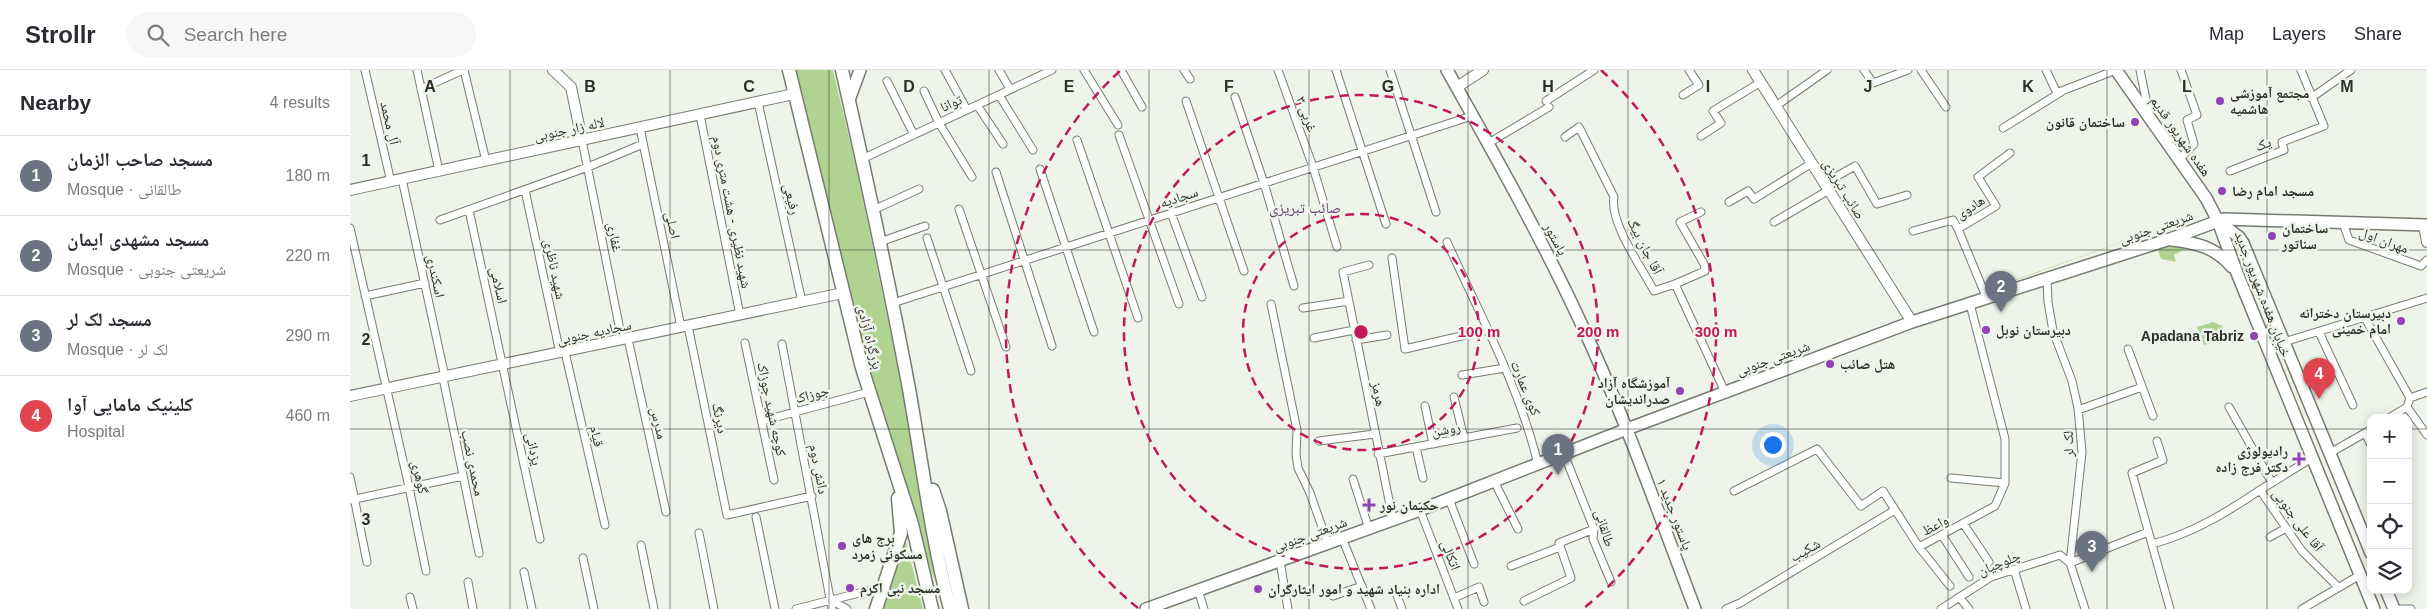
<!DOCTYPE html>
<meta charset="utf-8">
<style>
body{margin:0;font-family:Helvetica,"Noto Naskh Arabic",sans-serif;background:#f7f7f7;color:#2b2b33}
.controls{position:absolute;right:15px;bottom:15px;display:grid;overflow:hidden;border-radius:10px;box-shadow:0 2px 12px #0003}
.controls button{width:45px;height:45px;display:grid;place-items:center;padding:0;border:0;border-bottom:1px solid #e1e1e2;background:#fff;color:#2b2b33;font:25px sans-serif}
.you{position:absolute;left:1422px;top:374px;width:18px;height:18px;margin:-12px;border:4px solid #fff;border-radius:50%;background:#1a73e8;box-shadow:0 0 0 8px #1a73e833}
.badge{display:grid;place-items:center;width:32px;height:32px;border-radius:50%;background:#1a73e8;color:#fff;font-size:16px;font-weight:700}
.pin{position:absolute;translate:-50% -41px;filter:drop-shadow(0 1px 2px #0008)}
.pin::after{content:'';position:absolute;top:26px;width:18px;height:15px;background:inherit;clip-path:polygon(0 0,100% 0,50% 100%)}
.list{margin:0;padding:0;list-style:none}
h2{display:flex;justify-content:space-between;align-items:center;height:65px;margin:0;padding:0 20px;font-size:21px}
h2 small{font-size:16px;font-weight:400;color:#7c7c81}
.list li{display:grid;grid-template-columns:32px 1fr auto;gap:15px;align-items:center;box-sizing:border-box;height:80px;padding:0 20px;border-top:1px solid #e1e1e2}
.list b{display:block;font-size:19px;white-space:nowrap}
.list p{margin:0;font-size:16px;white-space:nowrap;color:#7c7c81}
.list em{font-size:16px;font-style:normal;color:#7c7c81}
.icon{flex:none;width:28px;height:28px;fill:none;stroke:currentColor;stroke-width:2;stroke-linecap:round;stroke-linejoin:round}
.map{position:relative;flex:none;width:2077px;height:539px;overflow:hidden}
header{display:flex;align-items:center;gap:30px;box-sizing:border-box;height:70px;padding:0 25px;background:#fff;border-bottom:1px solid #e1e1e2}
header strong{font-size:24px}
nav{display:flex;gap:28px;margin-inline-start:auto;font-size:18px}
.search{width:350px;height:45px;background:#f7f7f7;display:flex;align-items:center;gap:12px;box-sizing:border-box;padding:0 18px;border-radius:28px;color:#7c7c81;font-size:19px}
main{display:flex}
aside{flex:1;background:#fff}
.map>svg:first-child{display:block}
</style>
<header>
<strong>Strollr</strong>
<div class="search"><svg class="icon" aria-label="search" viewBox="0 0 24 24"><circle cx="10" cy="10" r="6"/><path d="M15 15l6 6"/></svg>Search here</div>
<nav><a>Map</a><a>Layers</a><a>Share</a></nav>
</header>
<main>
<aside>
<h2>Nearby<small>4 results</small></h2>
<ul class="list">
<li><span class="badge" style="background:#6b7280">1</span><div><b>مسجد صاحب الزمان</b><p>Mosque · طالقانی</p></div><em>180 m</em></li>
<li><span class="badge" style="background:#6b7280">2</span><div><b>مسجد مشهدی ایمان</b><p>Mosque · شریعتی جنوبی</p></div><em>220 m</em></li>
<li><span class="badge" style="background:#6b7280">3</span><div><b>مسجد لک لر</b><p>Mosque · لک لر</p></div><em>290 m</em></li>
<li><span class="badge" style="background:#e0444e">4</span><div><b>کلینیک مامایی آوا</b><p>Hospital</p></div><em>460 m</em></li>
</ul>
</aside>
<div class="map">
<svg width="2077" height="539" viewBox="0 0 2077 539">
<rect width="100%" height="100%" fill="#eef4e9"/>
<path fill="#b1d392" d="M446 0H483L506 97 565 379 585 513 516 294Z
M1847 145 1575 243V242Z
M1806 174 1844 175 1824 185 1826 192 1811 189Z
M1863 252 1872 256 1877 264 1869 271 1854 275 1847 257Z
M555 468 573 539H530L554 474Z"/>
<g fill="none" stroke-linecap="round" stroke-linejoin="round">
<g stroke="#777c72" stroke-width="9">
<path id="street" d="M15 0 41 112
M67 0 89 101
M114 0 136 91
M595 0 617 40
M649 0 660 19
M734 0 768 55
M771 0 792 37
M834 0 840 9
M928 0 963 97 987 177
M986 0 1036 154
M1040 0 1086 142
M1514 0 1523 13 1558 0
M1571 0 1596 37
M1696 0 1706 21 1709 22 1766 0
M1790 0 1799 44
M537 11 564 65
M71 19 113 0
M574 21 589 53 622 107
M649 25 683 80
M1333 25 1349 15 1339 0
M885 27 914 113 944 216
M1961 28 2001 0
M836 31 894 201
M1196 31 1244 0
M408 32 452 232
M627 35 653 74
M1426 36 1477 0
M350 45 390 245
M290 58 331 257
M1653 58 1711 22
M769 65 829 234
M1351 66 1371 53 1363 41 1411 12
M1215 67 1229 57 1264 127C1259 152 1292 198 1304 221L1325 214 1375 322
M232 70 272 270
M727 70 788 248
M1137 74 1199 37
M512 89 702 0
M1830 89 1844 74 1837 50 1847 45 1831 0
M690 99 744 262
M1880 101 1934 80 1932 72 1974 56 1951 0
M646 102 702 276
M52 109 95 307
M1475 113 1505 96 1527 134 1557 125
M175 120 210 283
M1379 132 1398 121 1404 129 1462 93
M609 139 656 277
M119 140 190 469
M523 140 569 119
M821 143 852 227
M90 150 238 97 293 74
M1424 152 1479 120
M1993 153 1999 170 2071 196 2077 190
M0 158 59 417 76 501
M1563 161 1603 150 1608 159
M577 168 621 301
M530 172 575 156
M1097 172C1130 245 1169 316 1188 394
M1042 188 1055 279 1137 260
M1019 195 993 202 1043 450
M1697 209 1698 232 1703 261 1722 311 1728 338 1732 382 1720 493 1735 539
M1325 214 1355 201 1354 194 1330 152 1351 142
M15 226 75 213
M1637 229 1608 159 1646 136 1628 107 1660 83
M543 233 1122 46
M921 234 947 360 946 384 948 398 960 423 978 474
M953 238 999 231
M2015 248 2060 328 2057 337 2039 348
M338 256 377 445 462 426
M1969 262 2003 335
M964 268 1004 260
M278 269 316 442
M1006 270 1037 265
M1934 272 2077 228
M395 273 424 410
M432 274 482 539
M1778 279 1803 346
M215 282 255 455
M1112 305 1155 298
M93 308 129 483
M1104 327 1114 368
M2060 328 2077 322
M1075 336 1083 374
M1879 337 1922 413
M2057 337 2077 365
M1728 340 1792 317
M412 351 519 322
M2021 359 2015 363 2021 375
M969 371 1025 364
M1807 371 1813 390 1782 403 1820 539
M1066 377 1073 408
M1980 383 2015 363
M1028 384 1167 358
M1214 384 1244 459 1243 469 1261 512
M1962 388 1910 420 1952 481 1988 517
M0 407 17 492
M1601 408 1655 413V369L1620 234
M1003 409 1019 459
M1144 411 1168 459
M1384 421 1467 379 1511 436 1533 421 1569 477 1645 436 1655 413
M1099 429 1124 494
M0 430 113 406
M1070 440 1108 539
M406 447 425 539
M1613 453 1639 492
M349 463 364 539
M1592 465 1619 507
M1920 467 1936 458
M992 468 1021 539
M1802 474C1841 464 1876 443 1910 420
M291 475 304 539
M1569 477 1600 516
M233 488 244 539
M930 491 938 539
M1161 496 1210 477
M1664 499 1676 539
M174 502 182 539
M118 512 123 539
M848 520 854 539
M1045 520 1052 539
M983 526 1012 516
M60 527 63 539
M1609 527 1619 539
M1104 528 1129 517 1134 532
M481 530 497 539
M1174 531 1221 508 1209 473 1244 459
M446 539 533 517
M1376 539 1390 533 1545 440
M1591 539 1641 507 1710 485 1720 493 1798 462
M1952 539 2010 505
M2050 539H2061"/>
</g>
<g stroke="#777c72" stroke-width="12">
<path id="secondary" d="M203 0 221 17 232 70
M1403 0 1562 252
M1107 17 1133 0
M0 120 444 24
M2074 155 2077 172
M0 326 493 223"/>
</g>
<g stroke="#777c72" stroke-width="14">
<path id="primary" d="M1097 0C1143 82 1190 165 1230 251 1274 344 1308 442 1345 539
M1766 0 1856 128 1868 151 1887 203 2024 539
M499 30 510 0
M1868 151 1889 167 1893 173 2021 483
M1822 170C1847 173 1865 177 1882 197
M2036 520 2044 539
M796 539 1070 440 1277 359 1562 252 1820 169 1868 151 1874 149 2077 155"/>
</g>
<g stroke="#777c72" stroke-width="15">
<path id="highway" d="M439 0 512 298 562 454 582 539
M492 0C516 106 539 212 559 319 572 392 581 467 600 539
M583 420 590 441 612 539
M526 539 551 463 548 428"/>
</g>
<use href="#street" stroke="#fff" stroke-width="7"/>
<use href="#secondary" stroke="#fff" stroke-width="10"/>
<use href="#primary" stroke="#fff" stroke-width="11"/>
<use href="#highway" stroke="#fff" stroke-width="12"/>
</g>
<path fill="none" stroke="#2d2f2b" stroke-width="1" stroke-opacity="0.55" d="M160 0V539M320 0V539M479 0V539M639 0V539M799 0V539M959 0V539M1118 0V539M1278 0V539M1438 0V539M1598 0V539M1757 0V539M1917 0V539M0 180H2077M0 359H2021M2058 359H2077"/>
<g fill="none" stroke="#c2185b" stroke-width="2.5" stroke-dasharray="9 6">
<circle cx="1011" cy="262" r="118"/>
<circle cx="1011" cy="262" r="237"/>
<path d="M788 538A355 355 0 0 1 771 0M1251 0A355 355 0 0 1 1234 538"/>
</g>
<g fill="#9043b4" stroke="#eef4e9" stroke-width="2">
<circle cx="1870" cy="31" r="5"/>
<circle cx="1785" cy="52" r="5"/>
<circle cx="1872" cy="121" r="5"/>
<circle cx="1922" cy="166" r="5"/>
<circle cx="2051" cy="251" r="5"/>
<circle cx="1636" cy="260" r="5"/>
<circle cx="1904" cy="266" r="5"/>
<circle cx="1480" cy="294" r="5"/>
<circle cx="1330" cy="321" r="5"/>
<path d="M1946.5 381.5h5v5h5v5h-5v5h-5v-5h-5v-5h5z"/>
<path d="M1016.5 427.5h5v5h5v5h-5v5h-5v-5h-5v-5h5z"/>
<circle cx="492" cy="476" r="5"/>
<circle cx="500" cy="518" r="5"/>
<circle cx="908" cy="519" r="5"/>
</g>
<g text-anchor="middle" stroke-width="5" stroke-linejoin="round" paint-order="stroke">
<g font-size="14" font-weight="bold" fill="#2d2f2b" stroke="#eef4e9" text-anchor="start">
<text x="1880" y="28">مجتمع آموزشی<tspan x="1880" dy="16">هاشمیه</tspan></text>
<text x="1775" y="57" text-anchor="end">ساختمان قانون</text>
<text x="1882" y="126">مسجد امام رضا</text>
<text x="1932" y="163">ساختمان<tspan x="1932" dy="16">سناتور</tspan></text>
<text x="2041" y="248" text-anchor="end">دبیرستان دخترانه<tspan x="2041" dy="16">امام خمینی</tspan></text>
<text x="1646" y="265">دبیرستان نوبل</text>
<text x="1894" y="271" text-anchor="end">Apadana Tabriz</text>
<text x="1490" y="299">هتل صائب</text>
<text x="1320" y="318" text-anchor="end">آموزشگاه آزاد<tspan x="1320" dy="16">صدراندیشان</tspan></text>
<text x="1938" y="386" text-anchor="end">رادیولوژی<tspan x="1938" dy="16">دکتر فرج زاده</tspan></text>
<text x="1030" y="440">حکیمان نور</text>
<text x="502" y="473">برج های<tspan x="502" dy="16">مسکونی زمرد</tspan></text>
<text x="510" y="523">مسجد نبی اکرم</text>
<text x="918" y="524">اداره بنیاد شهید و امور ایثارگران</text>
</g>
<g font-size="14" fill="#2d2f2b" stroke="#eef4e9">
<text transform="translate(601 33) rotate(-25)" y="5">توانا</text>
<text transform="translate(957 44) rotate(70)" y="5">۳ غربی</text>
<text transform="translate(40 53) rotate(77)" y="5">آل محمد</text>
<text transform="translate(219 59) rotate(-12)" y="5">لاله زار جنوبی</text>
<text transform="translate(1831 66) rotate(55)" y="5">هفده شهریور قدیم</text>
<text transform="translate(1913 74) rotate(-22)" y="5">یک</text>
<text transform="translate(1494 119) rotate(58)" y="5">صائب تبریزی</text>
<text transform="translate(829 127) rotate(-18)" y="5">سجادیه</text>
<text transform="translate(442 129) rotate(77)" y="5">رفیعی</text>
<text transform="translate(1620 137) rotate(-33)" y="5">هادوی</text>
<text transform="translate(382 142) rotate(79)" y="5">شهید نظیری - هشت متری دوم</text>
<text transform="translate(323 155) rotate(78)" y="5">اصلی</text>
<text transform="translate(1806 157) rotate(-19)" y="5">شریعتی جنوبی</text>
<text transform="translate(265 167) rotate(79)" y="5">غفاری</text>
<text transform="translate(1206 169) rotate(62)" y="5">پاستور</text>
<text transform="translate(2034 170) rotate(20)" y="5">مهران اول</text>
<text transform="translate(1295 176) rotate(63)" y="5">آقا جان بیگ</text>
<text transform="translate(205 199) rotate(78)" y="5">شهید ناظری</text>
<text transform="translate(86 206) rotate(78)" y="5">اسکندری</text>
<text transform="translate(149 215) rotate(77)" y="5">اسلامی</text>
<text transform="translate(1913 224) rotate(69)" y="5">خیابان هفده شهریور جدید</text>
<text transform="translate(244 262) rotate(-12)" y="5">سجادیه جنوبی</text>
<text transform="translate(520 267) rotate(76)" y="5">بزرگراه آزادی</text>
<text transform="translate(1423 288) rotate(-20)" y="5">شریعتی جنوبی</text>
<text transform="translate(1176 318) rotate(68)" y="5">کوی عمارت</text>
<text transform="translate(462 324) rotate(-15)" y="5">جوزاک</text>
<text transform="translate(1029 324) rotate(79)" y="5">هرمز</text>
<text transform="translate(422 339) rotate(78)" y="5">کوچه شهید جوزاک</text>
<text transform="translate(370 348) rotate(78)" y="5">دیرنگ</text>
<text transform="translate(309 353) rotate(77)" y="5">مدرس</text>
<text transform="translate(1096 359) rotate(-11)" y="5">روشن</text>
<text transform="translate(247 366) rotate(77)" y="5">قیام</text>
<text transform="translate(1718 374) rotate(-91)" y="5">لک لر</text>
<text transform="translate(184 379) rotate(78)" y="5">یزدانی</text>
<text transform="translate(123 393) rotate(78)" y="5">محمدی نصب</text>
<text transform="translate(469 399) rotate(79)" y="5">دانش دوم</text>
<text transform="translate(70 407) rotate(77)" y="5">گوهری</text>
<text transform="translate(1325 444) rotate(69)" y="5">پاستور جدید ۱</text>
<text transform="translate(1948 450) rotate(53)" y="5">آقا علی جنوبی</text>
<text transform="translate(1585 455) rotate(-28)" y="5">واعظ</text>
<text transform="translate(1255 458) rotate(73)" y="5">طالقانی</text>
<text transform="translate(960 464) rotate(-20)" y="5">شریعتی جنوبی</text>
<text transform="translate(1455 480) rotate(-30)" y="5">شکیب</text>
<text transform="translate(1101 485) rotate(69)" y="5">اتکالی</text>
<text transform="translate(1649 493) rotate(-22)" y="5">چلوچیان</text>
</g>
<g font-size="15" fill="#5e3971" stroke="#eef4e9">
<text x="955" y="143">صائب تبریزی</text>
</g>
</g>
<g font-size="16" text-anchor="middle" font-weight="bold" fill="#2d2f2b" stroke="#eef4e9" stroke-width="5" stroke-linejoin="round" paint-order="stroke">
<text x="80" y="22">A</text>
<text x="240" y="22">B</text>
<text x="399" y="22">C</text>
<text x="559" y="22">D</text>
<text x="719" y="22">E</text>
<text x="879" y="22">F</text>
<text x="1038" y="22">G</text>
<text x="1198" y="22">H</text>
<text x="1358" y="22">I</text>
<text x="1518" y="22">J</text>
<text x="1678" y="22">K</text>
<text x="1837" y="22">L</text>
<text x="1997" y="22">M</text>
<text x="16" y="96">1</text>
<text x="16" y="275">2</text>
<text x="16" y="455">3</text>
</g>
<circle cx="1011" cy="262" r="8" fill="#c2185b" stroke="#eef4e9" stroke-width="2.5"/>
<g font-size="15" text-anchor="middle" font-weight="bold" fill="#c2185b" stroke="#eef4e9" stroke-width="5" stroke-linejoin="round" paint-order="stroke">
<text x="1129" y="267">100 m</text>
<text x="1248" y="267">200 m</text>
<text x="1366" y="267">300 m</text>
</g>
</svg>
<div class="controls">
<button>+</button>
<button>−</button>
<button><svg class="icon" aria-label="locate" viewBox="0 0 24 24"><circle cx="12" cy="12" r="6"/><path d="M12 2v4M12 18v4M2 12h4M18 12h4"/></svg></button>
<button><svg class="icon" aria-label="layers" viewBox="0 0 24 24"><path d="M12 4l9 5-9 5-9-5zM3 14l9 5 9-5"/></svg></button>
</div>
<div class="you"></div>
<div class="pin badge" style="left:1208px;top:405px;background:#6b7280">1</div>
<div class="pin badge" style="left:1651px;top:242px;background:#6b7280">2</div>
<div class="pin badge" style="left:1742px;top:502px;background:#6b7280">3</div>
<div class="pin badge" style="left:1969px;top:329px;background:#e0444e">4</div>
</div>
</main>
